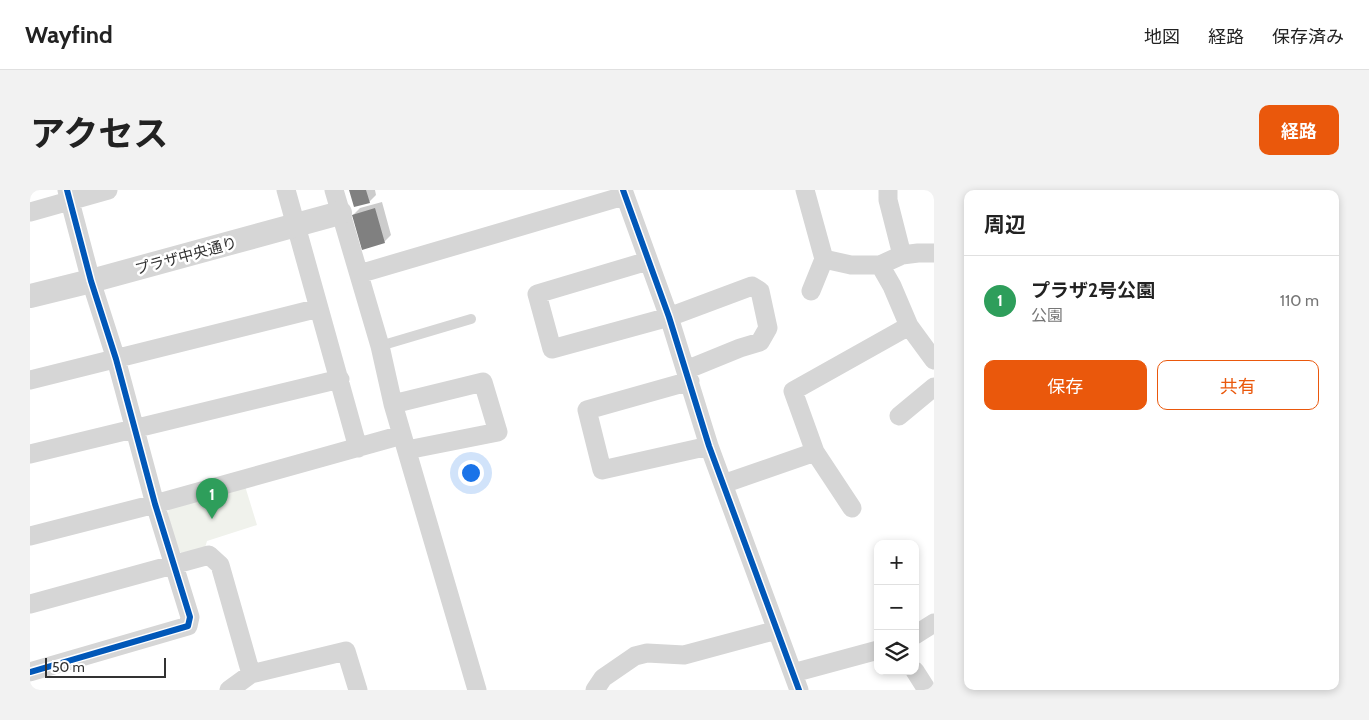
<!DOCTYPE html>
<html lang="ja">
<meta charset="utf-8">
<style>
body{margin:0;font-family:Cabin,"Noto Sans JP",sans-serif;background:#f2f2f2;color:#222}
.controls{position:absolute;right:15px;bottom:15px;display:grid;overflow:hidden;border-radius:10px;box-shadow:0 2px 8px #0003}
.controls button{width:45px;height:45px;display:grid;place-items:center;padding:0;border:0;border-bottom:1px solid #e0e0e0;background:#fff;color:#222;font:25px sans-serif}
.scale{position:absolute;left:15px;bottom:12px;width:121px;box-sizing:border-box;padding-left:5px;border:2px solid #323232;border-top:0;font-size:14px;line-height:18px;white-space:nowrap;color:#323232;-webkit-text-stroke:4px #fff;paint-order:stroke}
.you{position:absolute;left:440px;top:282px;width:18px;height:18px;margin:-12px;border:4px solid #fff;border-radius:50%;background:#1a73e8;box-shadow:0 0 0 8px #1a73e833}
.badge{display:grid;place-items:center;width:32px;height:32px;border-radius:50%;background:#ea580c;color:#fff;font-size:16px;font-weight:700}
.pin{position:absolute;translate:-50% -41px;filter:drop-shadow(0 1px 2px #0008)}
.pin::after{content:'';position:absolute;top:26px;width:18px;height:15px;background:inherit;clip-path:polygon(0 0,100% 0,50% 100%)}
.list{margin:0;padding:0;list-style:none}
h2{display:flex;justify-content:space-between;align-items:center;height:65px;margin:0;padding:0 20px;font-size:21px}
h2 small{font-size:16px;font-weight:400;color:#767676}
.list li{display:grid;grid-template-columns:32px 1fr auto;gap:15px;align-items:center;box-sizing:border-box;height:90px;padding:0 20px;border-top:1px solid #e0e0e0}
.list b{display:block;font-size:19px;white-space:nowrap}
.list p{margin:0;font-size:16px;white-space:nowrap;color:#767676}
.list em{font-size:16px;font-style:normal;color:#767676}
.actions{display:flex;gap:10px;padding:15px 20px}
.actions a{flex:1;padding:11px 0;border:1px solid #ea580c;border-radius:10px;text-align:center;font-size:18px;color:#ea580c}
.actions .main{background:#ea580c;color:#fff}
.icon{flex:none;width:28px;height:28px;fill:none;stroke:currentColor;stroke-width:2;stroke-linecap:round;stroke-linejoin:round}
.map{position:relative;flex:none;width:904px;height:500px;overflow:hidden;border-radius:10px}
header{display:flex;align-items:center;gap:30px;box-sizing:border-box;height:70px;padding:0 25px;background:#fff;border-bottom:1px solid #e0e0e0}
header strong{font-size:24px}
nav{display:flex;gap:28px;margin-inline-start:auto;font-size:18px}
.intro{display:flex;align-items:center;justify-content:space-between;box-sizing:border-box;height:120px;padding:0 30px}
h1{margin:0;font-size:35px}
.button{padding:12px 22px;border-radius:10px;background:#ea580c;color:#fff;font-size:18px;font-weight:700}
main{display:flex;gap:30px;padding:0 30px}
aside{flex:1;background:#fff;border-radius:10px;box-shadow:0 2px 8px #0003}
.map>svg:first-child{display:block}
</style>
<header>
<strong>Wayfind</strong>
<nav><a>地図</a><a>経路</a><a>保存済み</a></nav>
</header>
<div class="intro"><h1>アクセス</h1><a class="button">経路</a></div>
<main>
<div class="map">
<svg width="904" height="500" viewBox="0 0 904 500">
<rect width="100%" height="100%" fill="#fff"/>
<path fill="#f0f2ec" d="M215 296 227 335 177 351 175 358 154 365 147 360 138 324 139 317Z"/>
<path fill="#0003" d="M320 0H345L346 5 339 12Z
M352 12 361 45 354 52 323 25 330 18Z"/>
<path fill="#808080" d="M319 0H336L340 13 324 17Z
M345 18 355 53 332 60 322 25Z"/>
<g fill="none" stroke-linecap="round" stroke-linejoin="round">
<path stroke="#d6d6d6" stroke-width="10" d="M350 156 441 129"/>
<path stroke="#d6d6d6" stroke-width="19" d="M256 0 328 258
M304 0 350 156 363 214 447 500
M593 0 639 127 679 256 769 500
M775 0 794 69 781 101
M858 0V10L872 65
M0 22 78 0
M794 69 821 75H850L872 65 888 63H904
M618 71 507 104 522 159 639 127 722 96 730 101 738 138 730 152 710 158 656 180
M850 75 862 96 879 136 904 170
M329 84 594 6
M0 190 289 118
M660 191 557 220 572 280 679 256
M363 214 453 192 468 242 377 260
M869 226 904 197
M0 264 310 189
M693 294 785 262
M822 318 785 262 763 201 879 136
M0 346 125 314 372 245
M0 414 179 365 190 375 221 484 199 500
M885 445 904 433
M885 481 897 500
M0 482 158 436 160 427 125 314 86 169 61 91 37 0
M763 483 848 460
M221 484 316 461 328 500
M565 500 573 488 605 466 617 463 654 465 747 440"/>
<path stroke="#d6d6d6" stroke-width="24" d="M0 106 61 91 310 23"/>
<g stroke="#fff" stroke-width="9">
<path id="cycleway" d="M593 0 639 127 679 256 769 500
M0 482 158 436 160 427 125 314 86 169 61 91 37 0"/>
</g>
<use href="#cycleway" stroke="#0057b8" stroke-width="6"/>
</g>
<g text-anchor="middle" stroke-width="5" stroke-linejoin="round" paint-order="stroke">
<g font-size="15" fill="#323232" stroke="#fff">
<text transform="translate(156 66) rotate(-15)" y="5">プラザ中央通り</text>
</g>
</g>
</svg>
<div class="controls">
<button>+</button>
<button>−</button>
<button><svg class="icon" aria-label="layers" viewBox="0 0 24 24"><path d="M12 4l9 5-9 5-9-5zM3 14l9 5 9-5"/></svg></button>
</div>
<div class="scale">50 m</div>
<div class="you"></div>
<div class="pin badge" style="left:182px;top:329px;background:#2e9e5b">1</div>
</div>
<aside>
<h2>周辺<small></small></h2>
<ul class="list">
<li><span class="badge" style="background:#2e9e5b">1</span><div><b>プラザ2号公園</b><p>公園</p></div><em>110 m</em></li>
</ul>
<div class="actions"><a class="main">保存</a><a>共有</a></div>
</aside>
</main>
